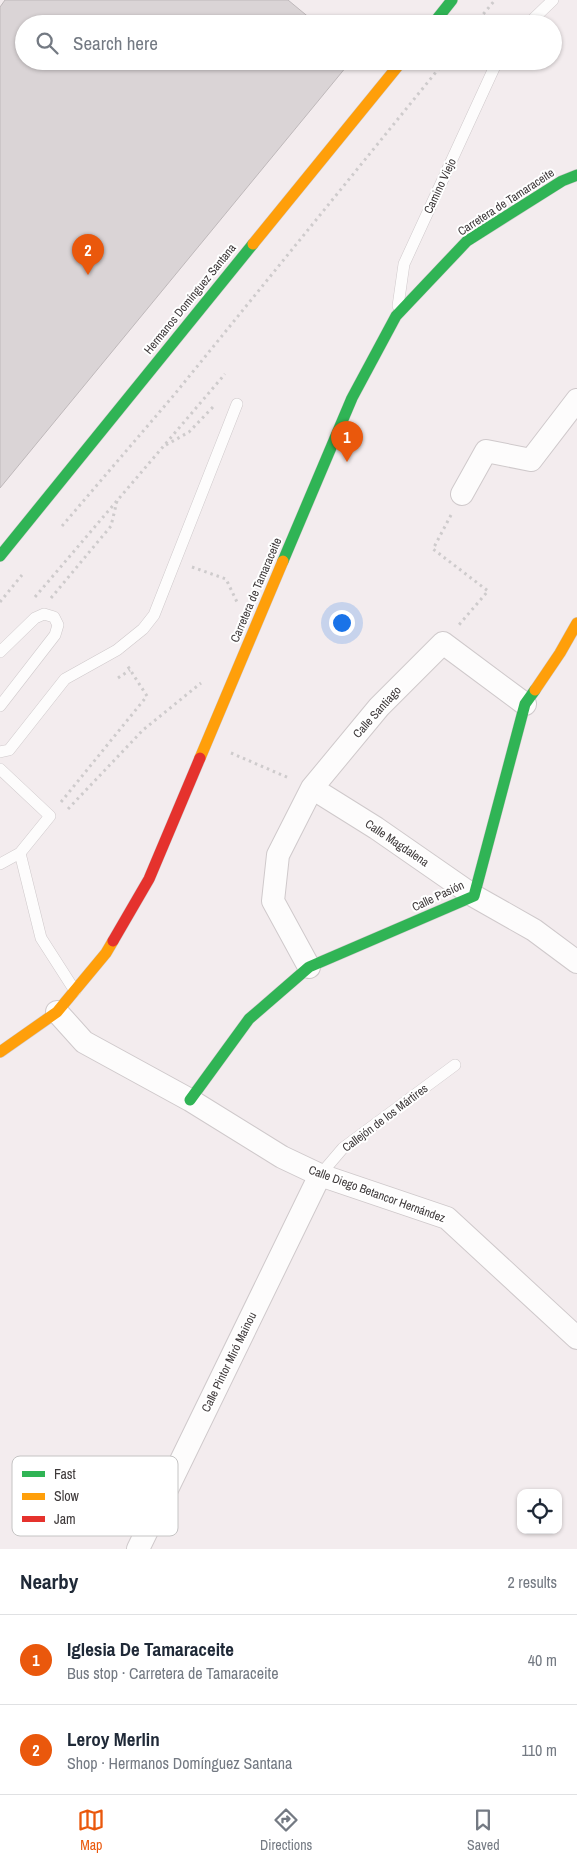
<!DOCTYPE html>
<meta charset="utf-8">
<style>
body{margin:0;font-family:"Archivo Narrow",sans-serif;background:#f2f2f3;color:#1f2937}
.controls{position:absolute;right:15px;bottom:15px;display:grid;overflow:hidden;border-radius:10px;box-shadow:0 1px 4px #0004}
.controls button{width:45px;height:45px;display:grid;place-items:center;padding:0;border:0;border-bottom:1px solid #e0e1e3;background:#fff;color:#1f2937;font:25px sans-serif}
.you{position:absolute;left:341px;top:622px;width:18px;height:18px;margin:-12px;border:4px solid #fff;border-radius:50%;background:#1a73e8;box-shadow:0 0 0 8px #1a73e833}
.badge{display:grid;place-items:center;width:32px;height:32px;border-radius:50%;background:#ea580c;color:#fff;font-size:16px;font-weight:700}
.pin{position:absolute;translate:-50% -41px;filter:drop-shadow(0 1px 2px #0008)}
.pin::after{content:'';position:absolute;top:26px;width:18px;height:15px;background:inherit;clip-path:polygon(0 0,100% 0,50% 100%)}
.list{margin:0;padding:0;list-style:none}
h2{display:flex;justify-content:space-between;align-items:center;height:65px;margin:0;padding:0 20px;font-size:21px}
h2 small{font-size:16px;font-weight:400;color:#747a83}
.list li{display:grid;grid-template-columns:32px 1fr auto;gap:15px;align-items:center;box-sizing:border-box;height:90px;padding:0 20px;border-top:1px solid #e0e1e3}
.list b{display:block;font-size:19px;white-space:nowrap}
.list p{margin:0;font-size:16px;white-space:nowrap;color:#747a83}
.list em{font-size:16px;font-style:normal;color:#747a83}
.icon{flex:none;width:28px;height:28px;fill:none;stroke:currentColor;stroke-width:2;stroke-linecap:round;stroke-linejoin:round}
.map{position:relative;flex:none;width:577px;height:1549px;overflow:hidden}
.search{position:absolute;background:#fff;box-shadow:0 1px 4px #0004;left:15px;right:15px;top:15px;height:55px;display:flex;align-items:center;gap:12px;box-sizing:border-box;padding:0 18px;border-radius:28px;color:#747a83;font-size:19px}
.sheet{height:245px;background:#fff}
nav{display:flex;justify-content:space-around;align-items:center;box-sizing:border-box;height:70px;border-top:1px solid #e0e1e3;background:#fff;font-size:14px;color:#747a83}
nav a{display:grid;justify-items:center;gap:2px}
nav .on{color:#ea580c}
.map>svg:first-child{display:block}
</style>
<div class="map">
<svg width="577" height="1549" viewBox="0 0 577 1549">
<rect width="100%" height="100%" fill="#f3ecee"/>
<path fill="#dad4d6" stroke="#beb8ba" d="M5 0H288L317 24H24V61H351L0 488V7Z"/>
<g fill="none" stroke-linecap="round" stroke-linejoin="round">
<g stroke="#cfc9cb" stroke-width="12">
<path id="lane" d="M528 24 553 0
M398 306 404 264 495 66 498 61
M0 652 35 618 44 614 54 617 58 625 55 635 0 706
M0 752 9 750 65 679 117 650 143 629 154 615 237 404
M0 769 50 816 20 853
M0 864 20 853 41 938 75 991
M320 1175 343 1148 455 1065"/>
</g>
<g stroke="#cfc9cb" stroke-width="24">
<path id="street" d="M462 494 486 451 531 460 577 400
M312 788 376 828 474 896 534 930 577 962
M309 967 273 901 278 855 312 788 379 707 443 643 525 704
M57 1012 84 1042 190 1100 282 1157 320 1175 447 1218 577 1338
M138 1549 320 1175"/>
</g>
<g stroke="#cfc9cb" stroke-width="12">
<path id="fast" d="M433 24 452 0
M0 556 253 244
M283 561 352 398 396 316 467 241 562 181 577 175
M190 1100 249 1019 309 967 474 896 525 704 535 690"/>
</g>
<g stroke="#cfc9cb" stroke-width="12">
<path id="slow" d="M253 244 402 61
M535 690 560 653 577 623
M200 758 283 561
M0 1052 57 1012 106 953 113 941"/>
</g>
<g stroke="#cfc9cb" stroke-width="12">
<path id="jam" d="M113 941 149 879 200 758"/>
</g>
<path stroke="#cecbcc" stroke-width="3" stroke-dasharray="2.5 4" stroke-linecap="butt" d="M475 24 495 0
M166 445 189 432 213 407
M451 515 433 549 488 591 458 626
M62 526 174 395 445 61
M192 567 226 579 237 602
M35 597 225 374
M51 598 111 526 117 501
M0 602 22 575
M118 678 130 670
M231 753 289 778
M61 802 147 696 127 665
M68 809 143 730 201 683"/>
<use href="#lane" stroke="#fdfcfc" stroke-width="11"/>
<use href="#street" stroke="#fdfcfc" stroke-width="22"/>
<use href="#fast" stroke="#30b455" stroke-width="11"/>
<use href="#slow" stroke="#ff9f0a" stroke-width="11"/>
<use href="#jam" stroke="#e5322d" stroke-width="11"/>
</g>
<g text-anchor="middle" stroke-width="4" stroke-linejoin="round" paint-order="stroke">
<g font-size="12" fill="#3e393a" stroke="#fff">
<text transform="translate(440 186) rotate(-65)" y="4">Camino Viejo</text>
<text transform="translate(506 202) rotate(-33)" y="4">Carretera de Tamaraceite</text>
<text transform="translate(190 299) rotate(-51)" y="4">Hermanos Domínguez Santana</text>
<text transform="translate(256 590) rotate(-67)" y="4">Carretera de Tamaraceite</text>
<text transform="translate(377 712) rotate(-48)" y="4">Calle Santiago</text>
<text transform="translate(397 843) rotate(34)" y="4">Calle Magdalena</text>
<text transform="translate(438 896) rotate(-25)" y="4">Calle Pasión</text>
<text transform="translate(385 1118) rotate(-37)" y="4">Callejón de los Mártires</text>
<text transform="translate(377 1194) rotate(20)" y="4">Calle Diego Betancor Hernández</text>
<text transform="translate(229 1362) rotate(-64)" y="4">Calle Pintor Miró Mainou</text>
</g>
</g>
<rect x="12" y="1456" width="166" height="80" rx="8" fill="#fff" stroke="#c5c4c4" stroke-width="1"/>
<rect x="22" y="1471" width="23" height="6" fill="#30b455"/>
<rect x="22" y="1493" width="23" height="7" fill="#ff9f0a"/>
<rect x="22" y="1516" width="23" height="6" fill="#e5322d"/>
<g font-size="14" fill="#3e393a">
<text x="54" y="1479">Fast</text>
<text x="54" y="1501">Slow</text>
<text x="54" y="1524">Jam</text>
</g>
</svg>
<div class="controls">
<button><svg class="icon" aria-label="locate" viewBox="0 0 24 24"><circle cx="12" cy="12" r="6"/><path d="M12 2v4M12 18v4M2 12h4M18 12h4"/></svg></button>
</div>
<div class="you"></div>
<div class="pin badge" style="left:347px;top:462px">1</div>
<div class="pin badge" style="left:88px;top:275px">2</div>
<div class="search"><svg class="icon" aria-label="search" viewBox="0 0 24 24"><circle cx="10" cy="10" r="6"/><path d="M15 15l6 6"/></svg>Search here</div>
</div>
<section class="sheet">
<h2>Nearby<small>2 results</small></h2>
<ul class="list">
<li><span class="badge">1</span><div><b>Iglesia De Tamaraceite</b><p>Bus stop · Carretera de Tamaraceite</p></div><em>40 m</em></li>
<li><span class="badge">2</span><div><b>Leroy Merlin</b><p>Shop · Hermanos Domínguez Santana</p></div><em>110 m</em></li>
</ul>
</section>
<nav>
<a class="on"><svg class="icon" aria-label="map" viewBox="0 0 24 24"><path d="M3 6l6-2 6 2 6-2v14l-6 2-6-2-6 2zM9 4v14M15 6v14"/></svg>Map</a>
<a><svg class="icon" aria-label="directions" viewBox="0 0 24 24"><path d="M12 3l9 9-9 9-9-9zM9 14v-3h6M13 9l2 2-2 2"/></svg>Directions</a>
<a><svg class="icon" aria-label="saved" viewBox="0 0 24 24"><path d="M7 4h10v16l-5-4-5 4z"/></svg>Saved</a>
</nav>
